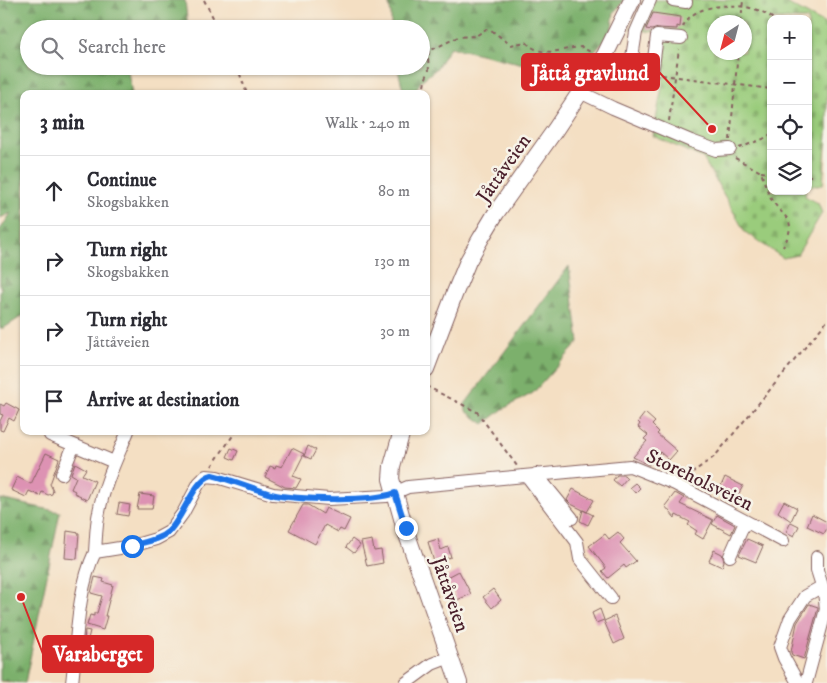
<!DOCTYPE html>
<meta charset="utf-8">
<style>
body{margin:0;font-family:"IM FELL DW Pica",serif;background:#f2f2f3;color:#2b2b33}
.controls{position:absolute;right:15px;top:15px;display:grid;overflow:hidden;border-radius:10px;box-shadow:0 1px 4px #0004}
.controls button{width:45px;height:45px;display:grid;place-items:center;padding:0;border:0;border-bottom:1px solid #e1e1e2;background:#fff;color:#2b2b33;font:25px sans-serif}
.compass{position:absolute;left:707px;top:15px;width:45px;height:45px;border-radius:50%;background:#fff;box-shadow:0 1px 4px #0004;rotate:216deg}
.stop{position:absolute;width:15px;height:15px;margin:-11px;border:4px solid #1a73e8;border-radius:50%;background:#fff}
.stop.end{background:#1a73e8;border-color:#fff;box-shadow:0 1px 5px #0008}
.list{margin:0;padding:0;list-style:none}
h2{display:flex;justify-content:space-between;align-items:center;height:65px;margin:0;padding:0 20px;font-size:21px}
h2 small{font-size:16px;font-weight:400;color:#7c7c81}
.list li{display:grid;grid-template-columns:32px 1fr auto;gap:15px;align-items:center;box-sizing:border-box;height:70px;padding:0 20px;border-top:1px solid #e1e1e2}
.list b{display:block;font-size:19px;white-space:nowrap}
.list p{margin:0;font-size:16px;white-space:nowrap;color:#7c7c81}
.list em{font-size:16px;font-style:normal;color:#7c7c81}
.icon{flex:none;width:28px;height:28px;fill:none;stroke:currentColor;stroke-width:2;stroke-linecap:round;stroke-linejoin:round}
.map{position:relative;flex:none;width:827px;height:683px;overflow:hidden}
.search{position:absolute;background:#fff;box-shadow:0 1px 4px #0004;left:20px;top:20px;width:410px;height:55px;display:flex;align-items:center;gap:12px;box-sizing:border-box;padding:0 18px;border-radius:28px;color:#7c7c81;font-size:19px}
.panel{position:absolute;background:#fff;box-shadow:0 1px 4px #0004;left:20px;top:90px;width:410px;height:345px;border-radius:10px}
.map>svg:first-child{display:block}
</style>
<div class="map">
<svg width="827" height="683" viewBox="0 0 827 683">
<defs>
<pattern id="forest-firs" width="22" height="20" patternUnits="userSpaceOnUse" patternTransform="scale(1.25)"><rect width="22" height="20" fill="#7bb06c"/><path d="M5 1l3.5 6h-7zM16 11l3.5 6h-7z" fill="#678f59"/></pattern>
<pattern id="cemetery-stones" width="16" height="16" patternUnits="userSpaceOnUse" patternTransform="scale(1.25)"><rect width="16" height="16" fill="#9acc7c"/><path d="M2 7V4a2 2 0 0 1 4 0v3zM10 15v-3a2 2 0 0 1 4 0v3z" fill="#86af6b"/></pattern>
</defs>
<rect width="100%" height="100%" fill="#f7f3e8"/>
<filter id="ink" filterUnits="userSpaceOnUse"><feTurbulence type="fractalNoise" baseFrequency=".02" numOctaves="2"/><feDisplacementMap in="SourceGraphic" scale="10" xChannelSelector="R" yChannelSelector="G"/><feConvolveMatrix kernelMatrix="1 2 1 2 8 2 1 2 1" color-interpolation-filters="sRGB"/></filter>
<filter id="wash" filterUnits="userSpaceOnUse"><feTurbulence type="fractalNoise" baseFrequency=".0096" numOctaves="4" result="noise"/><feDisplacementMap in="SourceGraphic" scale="20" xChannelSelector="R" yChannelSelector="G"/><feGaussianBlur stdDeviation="1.12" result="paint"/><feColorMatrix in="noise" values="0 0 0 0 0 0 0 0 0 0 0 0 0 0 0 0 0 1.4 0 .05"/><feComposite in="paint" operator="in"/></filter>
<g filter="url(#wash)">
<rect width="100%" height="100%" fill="#f4dfc3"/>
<path fill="url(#forest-firs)" stroke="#62684c" d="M0 0H185L188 29H29V66H127L132 94H24V315L4 328H0V290L2 287H0V230L11 213 0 218Z
M388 0H625L614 12 611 34 568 78 558 72 450 47 436 69 422 80 413 94H404L397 66H421V29H391V14Z
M569 266 579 342 533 393 503 409 484 424 466 411 465 404Z
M0 499 60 512 25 683 0 681Z"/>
<path fill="url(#cemetery-stones)" stroke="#727654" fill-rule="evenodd" d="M644 0H781L827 25V133L823 184 818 186 808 185V19H771V191H806L805 196 818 203 822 213 797 255 783 258 745 232 703 158 653 136 664 76 663 33 631 29ZM714 22H744V52H714Z"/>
<g id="blocks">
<path fill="#dd92b3" d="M653 13 681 17 680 27 677 26V29L658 28 652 30 646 29Z
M6 403 19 410 14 421 9 418 3 431 0 430V421L3 415 0 414V404L4 406Z
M645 413 655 422 652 425 659 432 657 434 677 451 669 460 660 452 649 465 633 457 647 441 644 439 648 435 638 427 640 424 638 422Z
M308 446 316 450 311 459 304 456Z
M231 448 238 451 234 460 227 457Z
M292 448 304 454 293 476 301 479 296 488 285 487 265 477 270 466 275 468 276 465 282 467Z
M46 453 59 459 50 484 53 490 52 494 48 495 42 492 40 496 29 491 26 497 11 490 17 477 31 484Z
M75 463 86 469 82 475 95 481 87 500 80 497 81 496 74 493 75 491 71 489 76 477 71 474Z
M617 475H624L627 478 620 486 613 480Z
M725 477 743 486 737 497 720 488Z
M635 483 640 488 635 493 630 487Z
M573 489 594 500 587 512 571 504 567 500Z
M675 493 684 498 680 504 713 520 703 539 695 534 697 531 688 525 690 522 676 515 675 518 665 506Z
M140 494 154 496 152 509H137Z
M784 501 797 508 791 521 778 512Z
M119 503 130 505 128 516 117 514Z
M303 505H308L323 514 326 508 350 519 344 531 340 529 338 532 325 525 315 544 289 530Z
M583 510 593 515 588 525 580 521Z
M812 514 827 522V528L824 534 807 526Z
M717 515 735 525 731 534 712 524Z
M791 522 799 526 794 536 786 532Z
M67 531 79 533 77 559 65 558Z
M618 532 624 539 620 543 636 561 626 568 624 565 608 578 602 571 606 568 589 546 605 534 609 539Z
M352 539 360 545 354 553 346 547Z
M438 539 441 550 448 547 451 557 434 562 428 542Z
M747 539 763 546 756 562 739 555Z
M372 540 374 551 381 550 383 563 367 566 361 542Z
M714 550 722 554 724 561 722 567 709 561Z
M459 571 471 594 457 600 446 578Z
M95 577 104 579 103 582 113 585 105 616H107L103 630 87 625 90 615 94 616V613H97L102 596 91 593Z
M493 589 501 600 492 608 483 597Z
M809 604 818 607V608L804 659 792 655 791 652 797 623Z
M600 609 604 620 596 623 592 613Z
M615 616 624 639 614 644 604 621Z
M85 630 90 631 87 643 84 642Z"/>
</g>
</g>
<g filter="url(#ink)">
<use href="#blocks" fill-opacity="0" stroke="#866260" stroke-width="1"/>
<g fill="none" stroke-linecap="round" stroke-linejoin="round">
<g stroke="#866260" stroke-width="14">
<path id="minor" d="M673 0 686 2
M630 70 636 32 650 0
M652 74 657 36 681 38
M580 92 613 108 691 141 716 150 730 149
M50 435 114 462
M62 474 71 452 75 446
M536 474 572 518
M527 476 577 542 580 559 611 598
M95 552C96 539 96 525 99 512 104 484 117 458 128 431
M730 556 745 522
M72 683C77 641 77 590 95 552L132 546 156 539 169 532 183 513 199 483 206 476 217 477 273 494 329 499 387 496 408 487 630 466 675 484 783 541
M406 683 432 664 450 657
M798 683 784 658 780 647 790 619 805 596 821 587
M806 683 826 609 824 592 817 570V557"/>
</g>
<g stroke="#866260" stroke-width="18">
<path id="major" d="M426 369 454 295 468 261 481 238 496 213 555 130 605 55 632 0
M402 431 392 466 391 479 405 529 459 683"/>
</g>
<path stroke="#866260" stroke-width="2" stroke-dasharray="4 4" stroke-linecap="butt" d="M204 0 219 29
M741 22 743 0
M683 27C692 0 754 0 773 19
M237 66 247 94
M662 75 771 89
M423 94 425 80 429 71 428 58 429 51 458 37 476 36 486 29 491 30 511 45 526 42C543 60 561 48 582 47L592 53
M669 121 679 49
M730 140 738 52
M739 148 763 139 771 134
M735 158 761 172C764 181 767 191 771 199 786 221 798 218 783 247
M761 172 771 173
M808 176H811
M426 386 477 412 517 466
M212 466 236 431
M685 478 715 456 827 321"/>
<use href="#minor" stroke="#fff" stroke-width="12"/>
<use href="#major" stroke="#fff" stroke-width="16"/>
</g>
</g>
<g fill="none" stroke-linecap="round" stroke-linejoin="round" filter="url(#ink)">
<path stroke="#1a73e8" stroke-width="6" d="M132 546C144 542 159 540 169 531 183 518 194 479 212 475 232 480 251 488 271 494 296 500 372 502 395 493L406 528"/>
</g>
<g text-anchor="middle" stroke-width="5" stroke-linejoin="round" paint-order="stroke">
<g font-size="20" fill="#4a1f2b" stroke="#f7f3e8">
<text transform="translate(503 168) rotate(-55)" y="7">Jåttåveien</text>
<text transform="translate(700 479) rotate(26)" y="7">Storeholsveien</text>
<text transform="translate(451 594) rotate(71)" y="7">Jåttåveien</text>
</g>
</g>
<path fill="none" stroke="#d62828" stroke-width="2" d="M712 129L659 72M21 597L43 654"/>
<g fill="#d62828" stroke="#f7f3e8" stroke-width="2">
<circle cx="712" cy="129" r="5"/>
<circle cx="21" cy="597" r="5"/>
</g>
<g fill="#d62828" stroke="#d62828" stroke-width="2">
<rect x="522" y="54" width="137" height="36" rx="5"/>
<rect x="43" y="636" width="110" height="36" rx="5"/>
</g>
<g font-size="21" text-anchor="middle" font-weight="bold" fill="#fff">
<text x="590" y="80">Jåttå gravlund</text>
<text x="98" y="661">Varaberget</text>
</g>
</svg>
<div class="controls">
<button>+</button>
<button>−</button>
<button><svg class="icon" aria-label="locate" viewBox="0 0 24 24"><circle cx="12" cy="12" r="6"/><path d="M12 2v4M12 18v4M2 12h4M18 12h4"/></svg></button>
<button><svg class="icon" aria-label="layers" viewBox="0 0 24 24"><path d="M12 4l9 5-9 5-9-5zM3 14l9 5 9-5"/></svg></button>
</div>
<svg class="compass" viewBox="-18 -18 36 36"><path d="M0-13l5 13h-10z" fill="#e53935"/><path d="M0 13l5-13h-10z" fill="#7c7c81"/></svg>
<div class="stop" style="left:132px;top:546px"></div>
<div class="stop end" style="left:406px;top:528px"></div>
<div class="search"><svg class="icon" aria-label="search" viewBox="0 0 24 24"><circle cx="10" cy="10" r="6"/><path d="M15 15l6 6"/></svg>Search here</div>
<section class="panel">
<h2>3 min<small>Walk · 240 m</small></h2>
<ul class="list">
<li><svg class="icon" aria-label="ahead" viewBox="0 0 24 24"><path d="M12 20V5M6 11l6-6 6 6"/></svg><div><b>Continue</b><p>Skogsbakken</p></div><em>80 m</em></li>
<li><svg class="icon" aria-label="right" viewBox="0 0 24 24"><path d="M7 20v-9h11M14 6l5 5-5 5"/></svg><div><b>Turn right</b><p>Skogsbakken</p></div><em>130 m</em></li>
<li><svg class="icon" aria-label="right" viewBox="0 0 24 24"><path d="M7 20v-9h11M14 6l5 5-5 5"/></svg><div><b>Turn right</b><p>Jåttåveien</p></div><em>30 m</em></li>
<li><svg class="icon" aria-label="arrive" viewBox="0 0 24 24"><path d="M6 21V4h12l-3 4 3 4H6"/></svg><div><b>Arrive at destination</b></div></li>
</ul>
</section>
</div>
